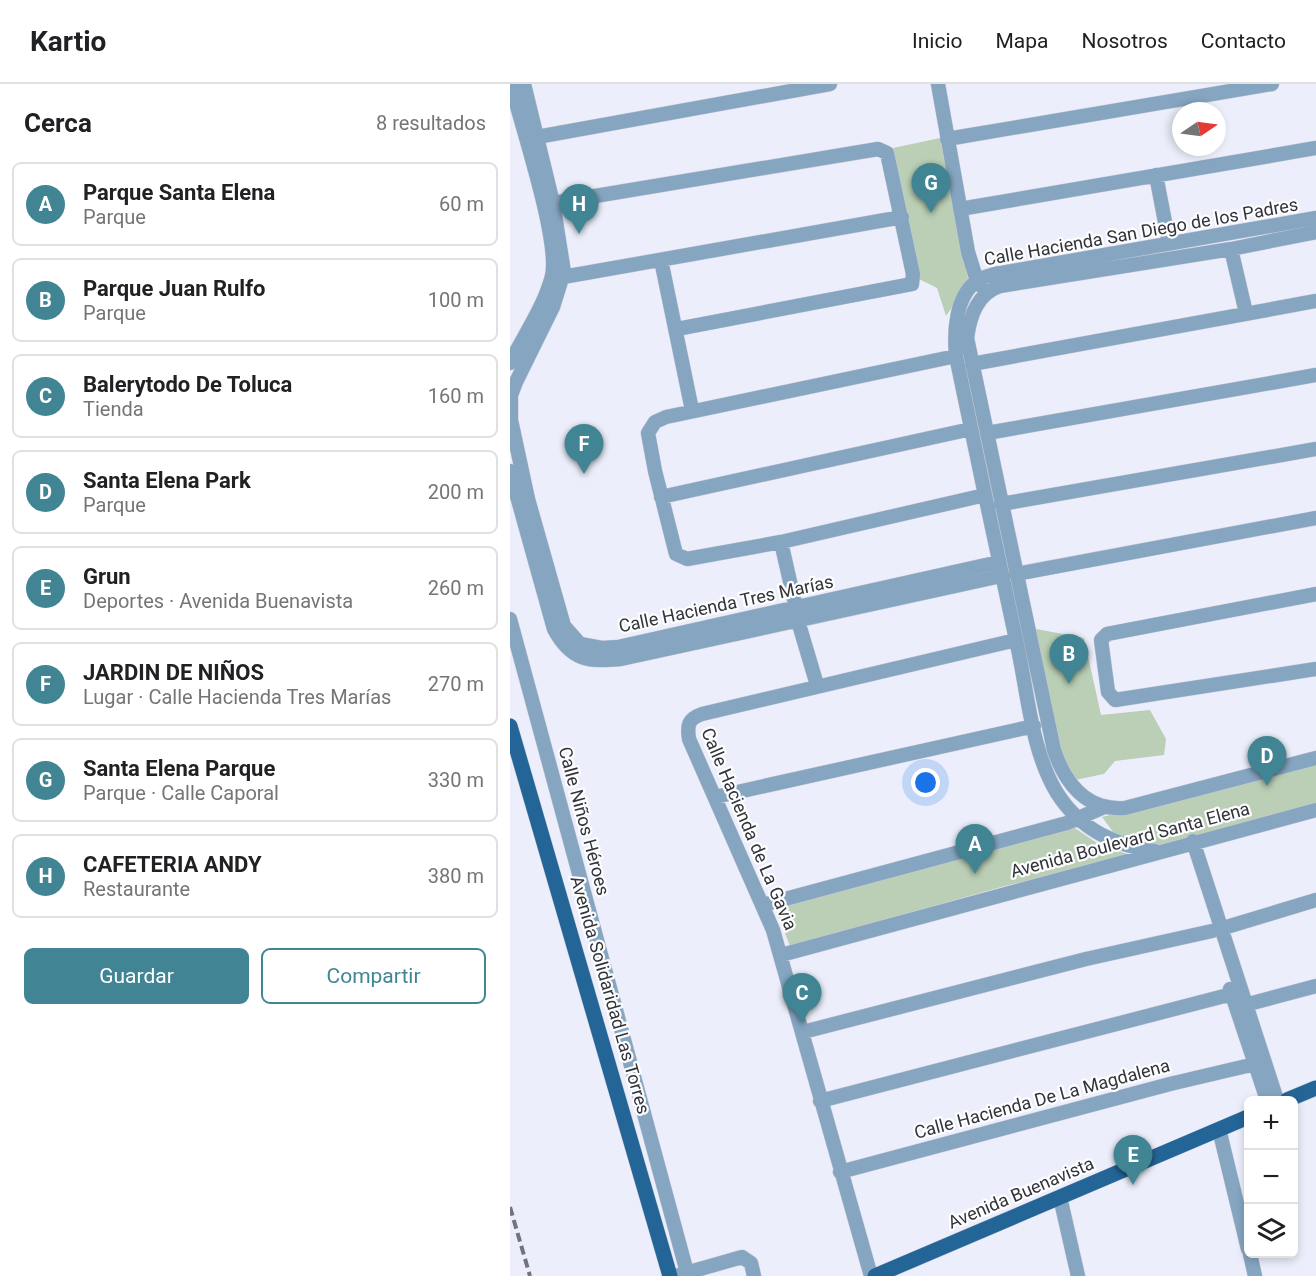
<!DOCTYPE html>
<html lang="es">
<meta charset="utf-8">
<style>
body{margin:0;font-family:Roboto,sans-serif;background:#f6f6f6;color:#202124}
.controls{position:absolute;right:18px;bottom:18px;display:grid;overflow:hidden;border-radius:9px;box-shadow:0 3px 9px #0003}
.controls button{width:54px;height:54px;display:grid;place-items:center;padding:0;border:0;border-bottom:2px solid #e0e0e0;background:#fff;color:#202124;font:30px sans-serif}
.compass{position:absolute;left:662px;top:18px;width:54px;height:54px;border-radius:50%;background:#fff;box-shadow:0 3px 9px #0003;rotate:77deg}
.you{position:absolute;left:416px;top:699px;width:21px;height:21px;margin:-15px;border:4px solid #fff;border-radius:50%;background:#1a73e8;box-shadow:0 0 0 9px #1a73e833}
.badge{display:grid;place-items:center;width:39px;height:39px;border-radius:50%;background:#418594;color:#fff;font-size:20px;font-weight:700}
.pin{position:absolute;translate:-50% -50px;filter:drop-shadow(0 2px 3px #0008)}
.pin::after{content:'';position:absolute;top:32px;width:21px;height:18px;background:inherit;clip-path:polygon(0 0,100% 0,50% 100%)}
.list{margin:0;padding:0;list-style:none}
h2{display:flex;justify-content:space-between;align-items:center;height:78px;margin:0;padding:0 24px;font-size:26px}
h2 small{font-size:20px;font-weight:400;color:#757577}
.list li{display:grid;grid-template-columns:39px 1fr auto;gap:18px;align-items:center;box-sizing:border-box;height:84px;margin:0 12px 12px;padding:0 12px;border:2px solid #e0e0e0;border-radius:9px}
.list b{display:block;font-size:22px;white-space:nowrap}
.list p{margin:0;font-size:20px;white-space:nowrap;color:#757577}
.list em{font-size:20px;font-style:normal;color:#757577}
.actions{display:flex;gap:12px;padding:18px 24px}
.actions a{flex:1;padding:14px 0;border:2px solid #418594;border-radius:9px;text-align:center;font-size:21px;color:#418594}
.actions .main{background:#418594;color:#fff}
.icon{flex:none;width:33px;height:33px;fill:none;stroke:currentColor;stroke-width:2;stroke-linecap:round;stroke-linejoin:round}
.map{position:relative;flex:none;width:806px;height:1192px;overflow:hidden}
header{display:flex;align-items:center;gap:36px;box-sizing:border-box;height:84px;padding:0 30px;background:#fff;border-bottom:2px solid #e0e0e0}
header strong{font-size:28px}
nav{display:flex;gap:33px;margin-inline-start:auto;font-size:21px}
main{display:flex}
aside{flex:1;background:#fff}
.map>svg:first-child{display:block}
</style>
<header>
<strong>Kartio</strong>
<nav><a>Inicio</a><a>Mapa</a><a>Nosotros</a><a>Contacto</a></nav>
</header>
<main>
<aside>
<h2>Cerca<small>8 resultados</small></h2>
<ul class="list">
<li><span class="badge">A</span><div><b>Parque Santa Elena</b><p>Parque</p></div><em>60 m</em></li>
<li><span class="badge">B</span><div><b>Parque Juan Rulfo</b><p>Parque</p></div><em>100 m</em></li>
<li><span class="badge">C</span><div><b>Balerytodo De Toluca</b><p>Tienda</p></div><em>160 m</em></li>
<li><span class="badge">D</span><div><b>Santa Elena Park</b><p>Parque</p></div><em>200 m</em></li>
<li><span class="badge">E</span><div><b>Grun</b><p>Deportes · Avenida Buenavista</p></div><em>260 m</em></li>
<li><span class="badge">F</span><div><b>JARDIN DE NIÑOS</b><p>Lugar · Calle Hacienda Tres Marías</p></div><em>270 m</em></li>
<li><span class="badge">G</span><div><b>Santa Elena Parque</b><p>Parque · Calle Caporal</p></div><em>330 m</em></li>
<li><span class="badge">H</span><div><b>CAFETERIA ANDY</b><p>Restaurante</p></div><em>380 m</em></li>
</ul>
<div class="actions"><a class="main">Guardar</a><a>Compartir</a></div>
</aside>
<div class="map">
<svg width="806" height="1192" viewBox="0 0 806 1192">
<rect width="100%" height="100%" fill="#eceffb"/>
<path fill="#bacfb5" d="M430 54 459 199 436 232 427 204 409 195 383 64Z
M521 544 574 554 591 631 640 626 656 655 654 671 605 677 594 690 565 696 553 677Z
M806 677V721L653 760 630 761 606 752 592 733Z
M559 740 587 759 623 772 495 802 280 862 264 822Z"/>
<g fill="none" stroke-linecap="round" stroke-linejoin="round">
<g stroke="#c7c9d4" stroke-width="15">
<path id="minor" d="M14 0 43 119 54 188 43 223 6 298 1 311V336L18 415 54 542 70 560 92 564 108 563 489 478
M428 0 458 168 467 197 471 202
M27 53 320 0
M437 55 762 0
M646 91 659 159
M43 119 368 65 377 69 403 190 402 200 167 245
M450 125 806 64
M806 148 721 165 490 202C467 210 460 232 457 254L544 666C555 699 576 727 615 724L806 674
M721 165 736 229
M151 176 182 326
M53 193 392 133
M446 272 156 333 145 338 138 349 145 387 166 470 177 475 271 458 475 411
M0 279C14 251 34 223 42 192 50 156 11 41 1 0
M462 280 806 217
M477 349 806 291
M0 387 44 545C61 577 79 578 111 575L491 492
M151 413 461 345
M491 420 806 365
M271 458 286 524
M506 490 806 434
M806 510 597 550 591 556 598 608 605 616 806 585
M0 535 178 1192
M288 537 307 601
M205 713 524 642
M683 757 767 1016
M649 768C607 762 571 747 547 709 522 668 518 612 508 565 487 467 466 370 446 272 444 249 445 212 467 197 472 193 479 192 485 190L806 134
M253 821 557 739 594 723
M710 845 806 816
M271 871 806 726
M720 905 757 1016
M735 921 806 902
M293 948 576 875 702 847
M310 1017 722 910
M709 1045 738 1165
M330 1088 660 1000 745 980
M550 1113 568 1192
M740 1170 745 1192
M169 1191 232 1173 241 1179 244 1192
M361 1192 263 846 179 655C177 641 178 635 192 630L506 556"/>
</g>
<g stroke="#c7c9d4" stroke-width="16">
<path id="major" d="M0 642 160 1192
M777 1016 806 1004
M365 1192 738 1033"/>
</g>
<use href="#minor" stroke="#85a5c1" stroke-width="14"/>
<use href="#major" stroke="#236596" stroke-width="15"/>
<path stroke="#72737b" stroke-width="4" stroke-dasharray="9 4.5" stroke-linecap="butt" d="M0 1123 20 1192"/>
</g>
<g text-anchor="middle" stroke-width="4.5" stroke-linejoin="round" paint-order="stroke">
<g font-size="18" fill="#333338" stroke="#fcfdff">
<text transform="translate(631 148) rotate(-10)" y="6">Calle Hacienda San Diego de los Padres</text>
<text transform="translate(216 520) rotate(-12)" y="6">Calle Hacienda Tres Marías</text>
<text transform="translate(74 737) rotate(75)" y="6">Calle Niños Héroes</text>
<text transform="translate(239 745) rotate(67)" y="6">Calle Hacienda de La Gavia</text>
<text transform="translate(620 756) rotate(-15)" y="6">Avenida Boulevard Santa Elena</text>
<text transform="translate(100 911) rotate(74)" y="6">Avenida Solidaridad Las Torres</text>
<text transform="translate(532 1015) rotate(-15)" y="6">Calle Hacienda De La Magdalena</text>
<text transform="translate(511 1109) rotate(-23)" y="6">Avenida Buenavista</text>
</g>
</g>
</svg>
<div class="controls">
<button>+</button>
<button>−</button>
<button><svg class="icon" aria-label="layers" viewBox="0 0 24 24"><path d="M12 4l9 5-9 5-9-5zM3 14l9 5 9-5"/></svg></button>
</div>
<svg class="compass" viewBox="-18 -18 36 36"><path d="M0-13l5 13h-10z" fill="#e53935"/><path d="M0 13l5-13h-10z" fill="#757577"/></svg>
<div class="you"></div>
<div class="pin badge" style="left:465px;top:790px">A</div>
<div class="pin badge" style="left:559px;top:600px">B</div>
<div class="pin badge" style="left:292px;top:939px">C</div>
<div class="pin badge" style="left:757px;top:702px">D</div>
<div class="pin badge" style="left:623px;top:1101px">E</div>
<div class="pin badge" style="left:74px;top:390px">F</div>
<div class="pin badge" style="left:421px;top:129px">G</div>
<div class="pin badge" style="left:69px;top:150px">H</div>
</div>
</main>
